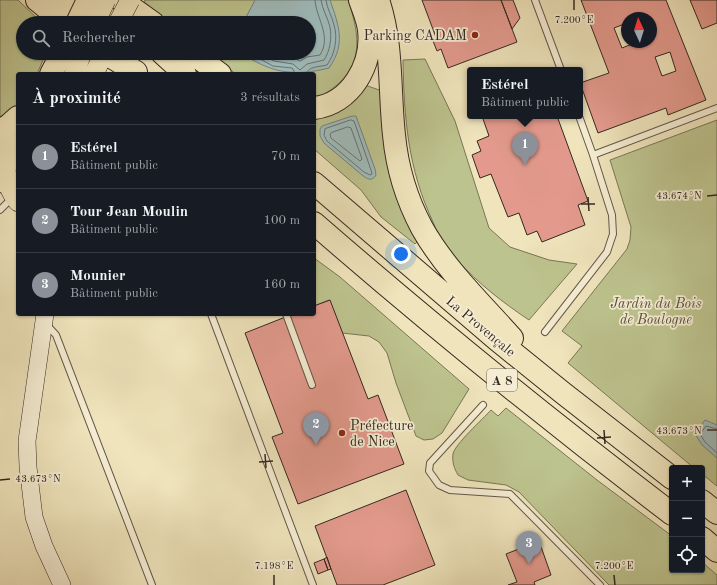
<!DOCTYPE html>
<html lang="fr">
<meta charset="utf-8">
<style>
body{margin:0;font-family:"Old Standard TT",serif;background:#242831;color:#f1f3f6}
.controls{position:absolute;right:12px;bottom:12px;display:grid;overflow:hidden;border-radius:4px;box-shadow:0 1px 3px #0004}
.controls button{width:36px;height:36px;display:grid;place-items:center;padding:0;border:0;border-bottom:1px solid #363941;background:#171b24;color:#f1f3f6;font:20px sans-serif}
.compass{position:absolute;left:621px;top:12px;width:36px;height:36px;border-radius:50%;background:#171b24;box-shadow:0 1px 3px #0004;rotate:356deg}
.you{position:absolute;left:401px;top:254px;width:14px;height:14px;margin:-10px;border:3px solid #fff;border-radius:50%;background:#1a73e8;box-shadow:0 0 0 6px #1a73e833}
.badge{display:grid;place-items:center;width:26px;height:26px;border-radius:50%;background:#8c9099;color:#fff;font-size:13px;font-weight:700}
.pin{position:absolute;translate:-50% -33px;filter:drop-shadow(0 1px 2px #0008)}
.pin::after{content:'';position:absolute;top:21px;width:14px;height:12px;background:inherit;clip-path:polygon(0 0,100% 0,50% 100%)}
.popup{position:absolute;left:467px;top:67px;width:116px;height:52px;box-sizing:border-box;display:grid;place-content:center;border-radius:4px;background:#171b24;filter:drop-shadow(0 1px 3px #0005);font-size:13px;white-space:nowrap;color:#9ea1a6}
.popup b{font-size:15px;color:#f1f3f6}
.popup::after{content:'';position:absolute;left:50%;top:100%;margin-left:-8px;border:8px solid transparent;border-top-color:#171b24}
.list{margin:0;padding:0;list-style:none}
h2{display:flex;justify-content:space-between;align-items:center;height:52px;margin:0;padding:0 16px;font-size:17px}
h2 small{font-size:13px;font-weight:400;color:#9ea1a6}
.list li{display:grid;grid-template-columns:26px 1fr auto;gap:12px;align-items:center;box-sizing:border-box;height:64px;padding:0 16px;border-top:1px solid #363941}
.list b{display:block;font-size:15px;white-space:nowrap}
.list p{margin:0;font-size:13px;white-space:nowrap;color:#9ea1a6}
.list em{font-size:13px;font-style:normal;color:#9ea1a6}
.icon{flex:none;width:22px;height:22px;fill:none;stroke:currentColor;stroke-width:2;stroke-linecap:round;stroke-linejoin:round}
.map{position:relative;flex:none;width:717px;height:585px;overflow:hidden}
.search{position:absolute;background:#171b24;box-shadow:0 1px 3px #0004;left:16px;top:16px;width:300px;height:44px;display:flex;align-items:center;gap:10px;box-sizing:border-box;padding:0 14px;border-radius:22px;color:#9ea1a6;font-size:15px}
.panel{position:absolute;background:#171b24;box-shadow:0 1px 3px #0004;left:16px;top:72px;width:300px;height:244px;border-radius:4px}
.map>svg:first-child{display:block}
</style>
<div class="map">
<svg width="717" height="585" viewBox="0 0 717 585">
<rect width="100%" height="100%" fill="#efe4bc"/>
<filter id="stains"><feTurbulence type="fractalNoise" baseFrequency=".005" numOctaves="4"/><feColorMatrix values="0 0 0 0 .2 0 0 0 0 .09 0 0 0 0 .02 0 0 0 .5 -.17"/></filter>
<radialGradient id="worn" r=".72"><stop offset=".6" stop-color="#630" stop-opacity="0"/><stop offset="1" stop-color="#630" stop-opacity=".3"/></radialGradient>
<path fill="#bdc38e" stroke="#797657" d="M0 0H18L42 23H23V53H46L37 74H18V103L16 106 0 117Z
M145 0H348C358 30 365 60 338 84 331 90 324 96 314 97V74H236L208 53H309V23H169L144 2Z
M425 59 455 121 489 228 510 247 549 260 577 264 529 320C502 302 479 284 457 260 453 255 447 250 443 244 439 237 436 229 433 222 408 169 404 118 403 60Z
M365 85 382 91 419 240 415 244 381 217 361 190 314 149V119C336 116 350 99 365 85Z
M717 120V486L702 474V468H694L568 363 582 346 562 331 627 249 630 240 631 227 610 160Z
M314 258 340 277 469 389 442 433 433 439 424 440 416 436 396 383 387 353 379 342 369 336 342 333 329 300 314 306Z
M506 408 597 480 672 536V570H702V562L717 575V585H609L519 492 506 485 468 480 458 475C454 468 452 462 453 454 455 444 483 419 491 410L498 416Z"/>
<path fill="#9fbcbc" stroke="#75817e" d="M255 0H330C339 26 346 44 329 68 297 76 274 74 246 56L243 53H309V23H243Z
M352 116H356L375 169 376 175C372 182 367 179 362 175L324 143 320 136V129L322 126Z
M705 420 717 425V458L702 445 695 434Z"/>
<g fill="none" stroke-linecap="round" stroke-linejoin="round">
<path stroke="#6a726e" stroke-width="1" d="M249 53 273 66 292 68 294 71V74
M258 53 274 61 293 64 300 70 307 64 324 60C330 51 332 38 330 27 328 18 322 9 321 0
M271 53C281 57 291 56 300 61L307 57 320 55C332 36 316 18 315 0
M306 74C308 66 320 67 327 65 335 54 338 38 334 25 332 16 327 9 326 0
M351 120 354 121 371 170 372 174 370 175 364 172 327 141 324 135 325 129Z
M348 127 351 128 362 159 360 161 331 138 330 135 331 133Z
M717 429 706 426 700 434 705 442 717 453"/>
</g>
<path fill="#e39a8d" stroke="#352820" fill-rule="evenodd" d="M422 0H501L517 42 448 68 441 49 437 51 433 41 437 40Z
M501 0H513L520 18 512 29Z
M581 0H666L706 100 668 115 666 108 598 133 580 83 609 73ZM648 15 649 18H651V23L656 35 651 36V42H637L622 48 614 28 627 23V18H639ZM670 52 676 71 662 76 655 57Z
M690 0H717V23L702 29Z
M482 116H557L588 201 578 205 585 225 542 242 537 231 527 235 519 213 508 217 491 174 480 178 472 155 481 151 477 141 489 136Z
M330 300 368 399 378 395 404 464 298 504 272 437 283 433 245 333 293 314H314V306Z
M406 490 435 565 383 585H337L315 526Z
M539 541 551 575 534 582 535 585H508L517 582 506 554Z
M327 557 331 569 328 570 324 559Z
M324 559 328 570 318 574 314 563Z"/>
<g fill="none" stroke-linecap="round" stroke-linejoin="round">
<g stroke="#645747" stroke-width="8">
<path id="service" d="M535 0 561 70
M593 155 717 108
M0 210 12 198
M211 314 313 585
M286 314 312 385
M46 324 56 335 152 585
M545 332 607 252 613 234 612 215 593 155 579 116
M483 405 430 463 429 471 439 485 450 490 510 494 600 585"/>
</g>
<g stroke="#352820" stroke-width="18">
<path id="secondary" d="M45 314 27 441 28 467 34 517 44 546 62 585"/>
</g>
<g stroke="#352820" stroke-width="20">
<path id="primary" d="M74 74 82 53
M94 74 104 53
M18 143C1 159 4 185 18 202"/>
</g>
<g stroke="#352820" stroke-width="24">
<path id="motorway" d="M37 0 65 23
M61 0 85 23
M121 0 153 23
M378 0C393 44 389 90 394 135 397 167 407 200 422 228 445 269 481 303 512 338
M105 53 136 72
M162 53 185 74
M192 53 220 74
M51 74 62 53
M314 108C351 104 373 64 369 30 368 20 363 9 360 0
M0 130 8 126 18 117
M0 151 15 146
M0 180 7 183
M314 183 496 339 563 393 672 478
M314 223C430 324 550 421 672 514
M702 501 717 513
M702 538 717 551"/>
</g>
<use href="#service" stroke="#f5edd3" stroke-width="6"/>
<use href="#secondary" stroke="#f5edd3" stroke-width="17"/>
<use href="#primary" stroke="#efe4bc" stroke-width="19"/>
<use href="#motorway" stroke="#efe4bc" stroke-width="22"/>
<g stroke="#352820" stroke-width="20" stroke-linecap="butt">
<path id="primary-bridge" d="M95 23 106 0
M118 23 130 0"/>
</g>
<g stroke="#352820" stroke-width="24" stroke-linecap="butt">
<path id="motorway-bridge" d="M77 23 88 0"/>
</g>
<use href="#primary-bridge" stroke="#efe4bc" stroke-width="19"/>
<use href="#motorway-bridge" stroke="#efe4bc" stroke-width="22"/>
</g>
<path fill="none" stroke="#352820" stroke-width="1.5" d="M574 0V10M707 196 717 195M588 197 589 211M581 204H595M604 430 605 444M707 430H717M597 438 611 437M265 454 266 468M259 462 273 461M0 480 10 479M274 575V585M614 575 615 585"/>
<g fill="#8f2418" stroke="#f5edd3" stroke-width="1.5">
<circle cx="475" cy="35" r="4"/>
<circle cx="342" cy="433" r="4"/>
</g>
<g text-anchor="middle" stroke-width="3.5" stroke-linejoin="round" paint-order="stroke">
<rect fill="#f5edd3" stroke="#6f6356" stroke-width="1" x="487" y="369" width="30" height="22" rx="3"/>
<g font-size="13" font-weight="bold" fill="#352820">
<text x="502" y="385">A 8</text>
</g>
<g font-size="14" fill="#352820" stroke="#f5edd3" text-anchor="end">
<text x="467" y="40">Parking CADAM</text>
<text x="350" y="430" text-anchor="start">Préfecture<tspan x="350" dy="16">de Nice</tspan></text>
</g>
<g font-size="14" font-style="italic" fill="#574f3c" stroke="#f5edd3">
<text x="656" y="308">Jardin du Bois<tspan x="656" dy="16">de Boulogne</tspan></text>
</g>
<g font-size="14" fill="#352820" stroke="#f5edd3">
<text transform="translate(481 326) rotate(40)" y="5">La Provençale</text>
</g>
</g>
<g font-size="10" text-anchor="middle" fill="#352820" stroke="#f5edd3" stroke-width="3.5" stroke-linejoin="round" paint-order="stroke">
<text x="574" y="23">7.200°E</text>
<text x="679" y="199">43.674°N</text>
<text x="679" y="434">43.673°N</text>
<text x="38" y="482">43.673°N</text>
<text x="274" y="569">7.198°E</text>
<text x="614" y="569">7.200°E</text>
</g>
<rect width="100%" height="100%" filter="url(#stains)"/>
<rect width="100%" height="100%" fill="url(#worn)"/>
</svg>
<div class="controls">
<button>+</button>
<button>−</button>
<button><svg class="icon" aria-label="locate" viewBox="0 0 24 24"><circle cx="12" cy="12" r="6"/><path d="M12 2v4M12 18v4M2 12h4M18 12h4"/></svg></button>
</div>
<svg class="compass" viewBox="-18 -18 36 36"><path d="M0-13l5 13h-10z" fill="#e53935"/><path d="M0 13l5-13h-10z" fill="#9ea1a6"/></svg>
<div class="you"></div>
<div class="pin badge" style="left:525px;top:165px">1</div>
<div class="popup"><b>Estérel</b>Bâtiment public</div>
<div class="pin badge" style="left:316px;top:445px">2</div>
<div class="pin badge" style="left:529px;top:564px">3</div>
<div class="search"><svg class="icon" aria-label="search" viewBox="0 0 24 24"><circle cx="10" cy="10" r="6"/><path d="M15 15l6 6"/></svg>Rechercher</div>
<section class="panel">
<h2>À proximité<small>3 résultats</small></h2>
<ul class="list">
<li><span class="badge">1</span><div><b>Estérel</b><p>Bâtiment public</p></div><em>70 m</em></li>
<li><span class="badge">2</span><div><b>Tour Jean Moulin</b><p>Bâtiment public</p></div><em>100 m</em></li>
<li><span class="badge">3</span><div><b>Mounier</b><p>Bâtiment public</p></div><em>160 m</em></li>
</ul>
</section>
</div>
